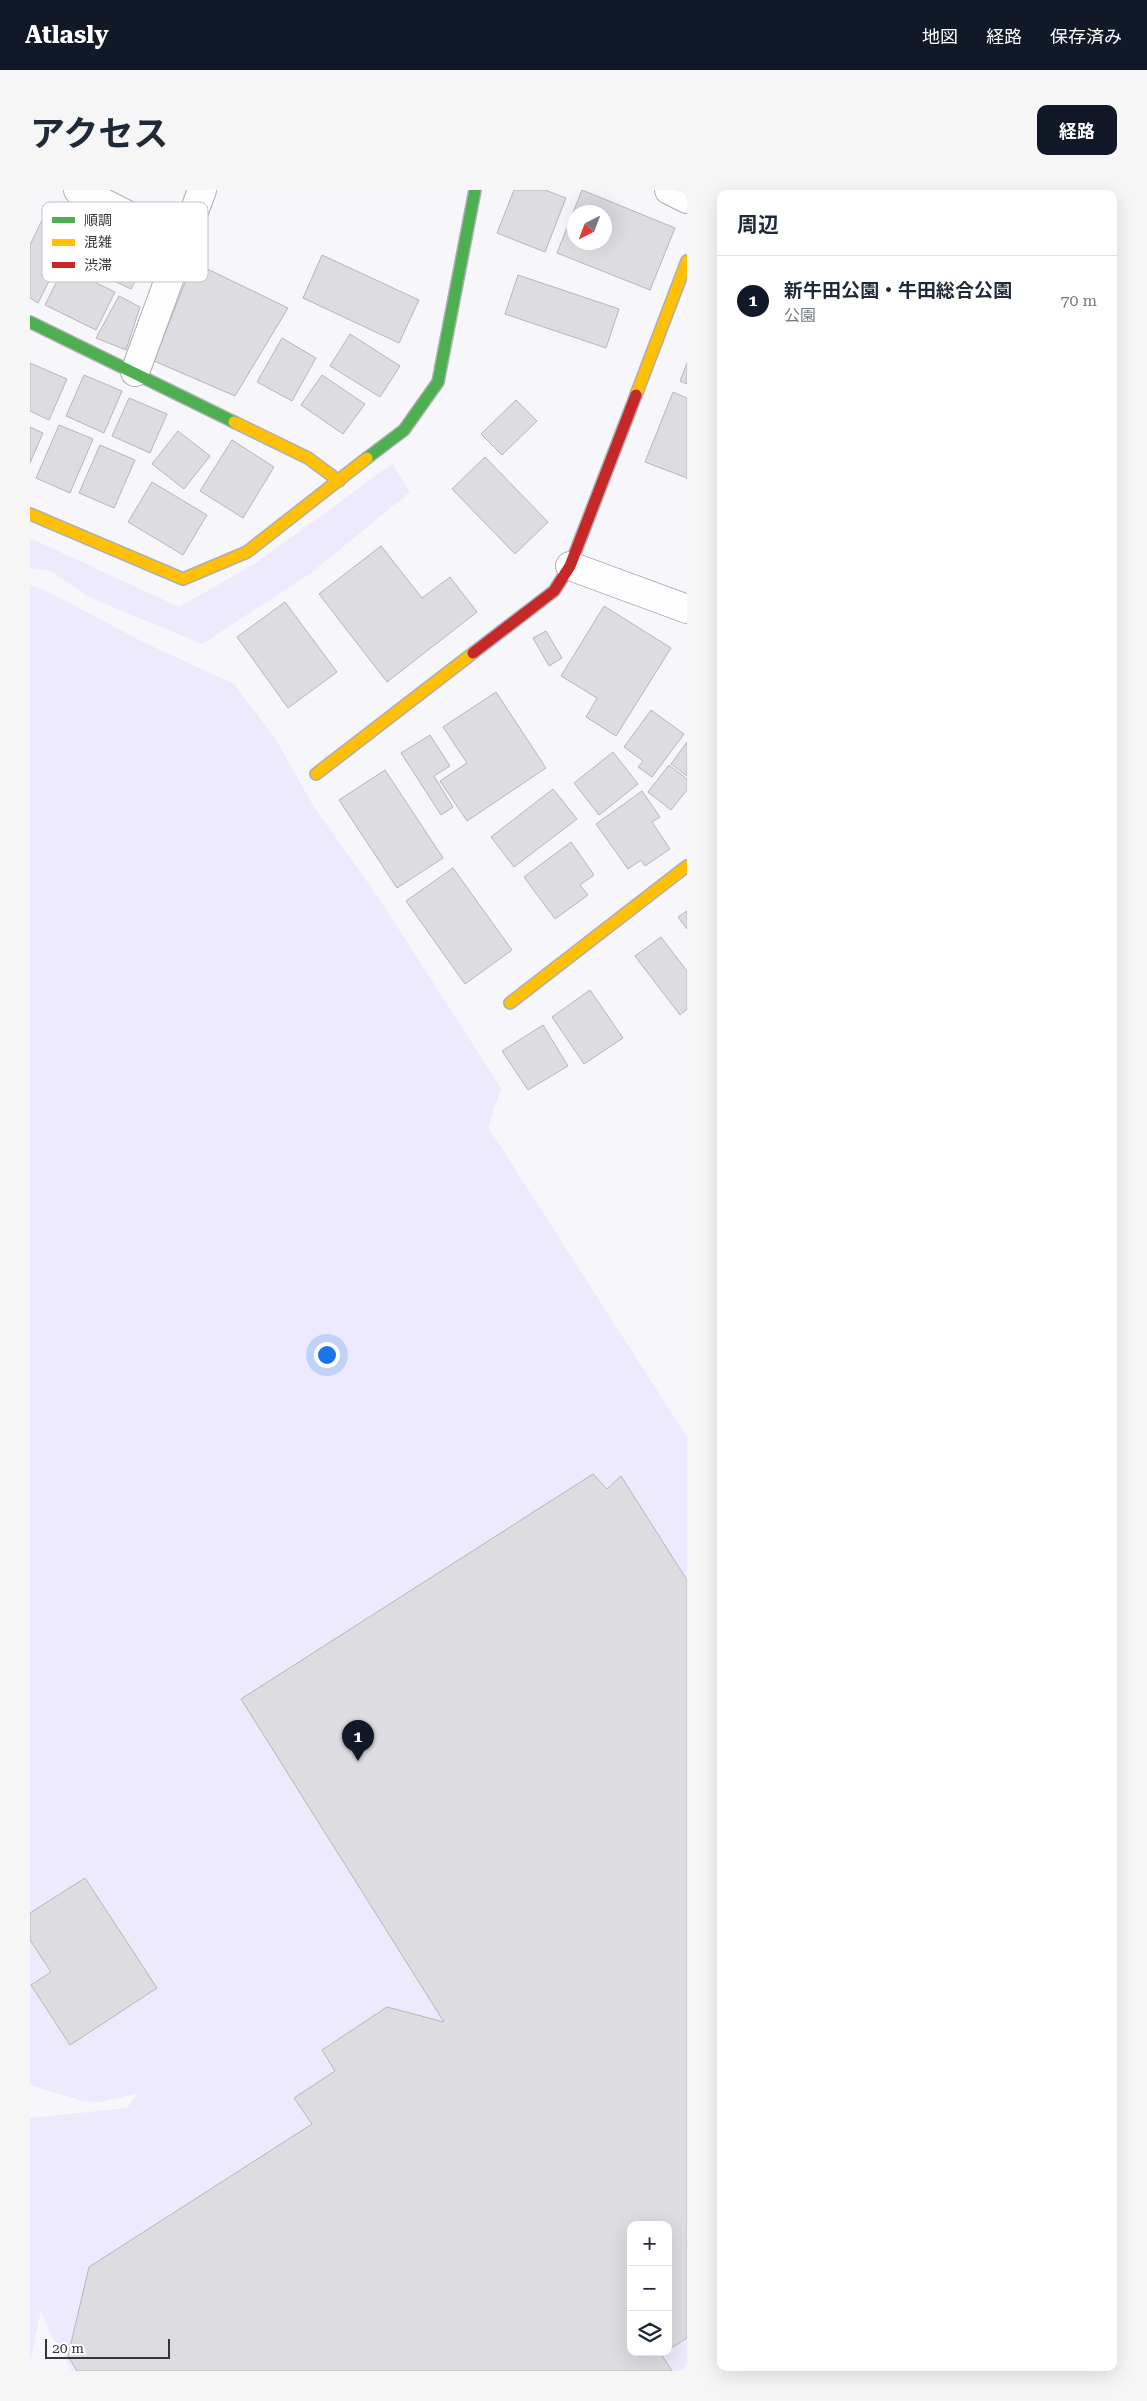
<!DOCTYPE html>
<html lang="ja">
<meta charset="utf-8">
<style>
body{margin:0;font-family:"Roboto Serif","Noto Sans JP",serif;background:#f6f6f7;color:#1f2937}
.controls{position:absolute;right:15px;bottom:15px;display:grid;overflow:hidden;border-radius:10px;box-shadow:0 5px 20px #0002}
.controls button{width:45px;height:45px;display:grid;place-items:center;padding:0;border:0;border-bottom:1px solid #e0e1e3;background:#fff;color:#1f2937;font:25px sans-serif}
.compass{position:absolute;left:537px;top:15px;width:45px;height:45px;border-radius:50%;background:#fff;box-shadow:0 5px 20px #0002;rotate:222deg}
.scale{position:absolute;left:15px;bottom:12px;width:125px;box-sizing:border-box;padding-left:5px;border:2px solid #36363a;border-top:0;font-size:14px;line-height:18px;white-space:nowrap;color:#36363a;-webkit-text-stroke:4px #fff;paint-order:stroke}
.you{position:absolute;left:296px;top:1164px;width:18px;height:18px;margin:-12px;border:4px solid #fff;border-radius:50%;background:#1a73e8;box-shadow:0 0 0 8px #1a73e833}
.badge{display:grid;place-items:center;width:32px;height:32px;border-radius:50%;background:#111827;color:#fff;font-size:16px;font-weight:700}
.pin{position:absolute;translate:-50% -41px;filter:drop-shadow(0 1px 2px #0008)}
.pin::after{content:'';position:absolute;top:26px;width:18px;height:15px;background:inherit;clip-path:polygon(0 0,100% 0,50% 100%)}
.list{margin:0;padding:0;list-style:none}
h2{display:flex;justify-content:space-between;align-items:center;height:65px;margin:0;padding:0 20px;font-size:21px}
h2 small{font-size:16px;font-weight:400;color:#747a83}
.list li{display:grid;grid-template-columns:32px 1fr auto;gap:15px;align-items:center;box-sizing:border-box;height:90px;padding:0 20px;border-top:1px solid #e0e1e3}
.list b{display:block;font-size:19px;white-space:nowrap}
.list p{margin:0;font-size:16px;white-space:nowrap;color:#747a83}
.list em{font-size:16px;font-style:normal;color:#747a83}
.icon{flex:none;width:28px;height:28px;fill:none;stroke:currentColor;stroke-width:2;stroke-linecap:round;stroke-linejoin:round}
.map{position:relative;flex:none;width:657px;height:2181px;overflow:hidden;border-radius:10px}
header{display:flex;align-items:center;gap:30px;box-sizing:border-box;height:70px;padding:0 25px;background:#111827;color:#fff}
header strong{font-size:24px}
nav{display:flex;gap:28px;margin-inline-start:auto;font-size:18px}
.intro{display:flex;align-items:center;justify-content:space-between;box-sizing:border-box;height:120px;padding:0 30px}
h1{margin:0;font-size:35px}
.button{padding:12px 22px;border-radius:10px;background:#111827;color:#fff;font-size:18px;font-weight:700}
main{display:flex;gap:30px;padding:0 30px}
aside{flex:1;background:#fff;border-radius:10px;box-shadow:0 5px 20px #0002}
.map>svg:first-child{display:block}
</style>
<header>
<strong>Atlasly</strong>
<nav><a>地図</a><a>経路</a><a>保存済み</a></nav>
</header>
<div class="intro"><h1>アクセス</h1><a class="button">経路</a></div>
<main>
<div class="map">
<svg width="657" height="2181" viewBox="0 0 657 2181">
<rect width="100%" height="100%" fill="#f6f6fb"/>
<path fill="#eceafc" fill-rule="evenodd" d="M362 274 380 302 281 383 172 454 59 407 21 381 0 378V348L149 417 226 373Z
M0 395 17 401 113 452 204 494 245 548 284 617 348 707 471 898 458 937 657 1247V2181H42L21 2145 11 2120 0 2173V1928L97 1918 108 1903 71 1912 53 1911 0 1895ZM601 2035H638V2162H601Z"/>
<path fill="#dddde1" stroke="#b6b5ba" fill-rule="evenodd" d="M484 0H515L536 8 515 62 467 43Z
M552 0 645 38 620 100 527 63ZM544 22H574V52H544Z
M12 30 42 45 8 113 0 108V55Z
M85 40 121 58 101 99 65 82Z
M292 65 389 110 369 153 273 108Z
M163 72 258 118 205 206 124 171Z
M34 77 85 102 66 140 15 115Z
M488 85 589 119 576 158 475 124Z
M89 106 110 117 96 160 66 148Z
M320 144 370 176 350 207 300 176Z
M252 148 286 168 262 211 227 192Z
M0 173 37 189 19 230 0 221Z
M657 173V194L650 191Z
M54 185 92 201 74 243 36 226Z
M292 185 335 214 313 244 271 215Z
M643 202 657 208V288L615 272Z
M99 208 137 224 120 263 82 246Z
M486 210 507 231 472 265 451 244Z
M29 235 63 249 40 303 6 288Z
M0 237 13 243 0 273Z
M148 241 180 266 154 299 122 274Z
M202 250 244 277 213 328 170 301Z
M70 255 105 270 84 318 49 303Z
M455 267 518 332 485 364 422 299Z
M122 292 177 325 153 365 98 332Z
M351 356 392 408 420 387 447 422 357 492 289 404Z
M255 412 307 482 258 518 207 447Z
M574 416 641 458 586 546 556 527 567 508 531 486Z
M516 441 532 468 519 476 503 448Z
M466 502 516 578 437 631 410 591 437 573 413 537Z
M621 520 654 544 622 587 608 577 613 571 594 557Z
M400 545 420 576 404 586 423 617 411 625 371 563Z
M657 552V586L641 574Z
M583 562 608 594 569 625 544 593Z
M639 575 657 589V600L641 620 618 602Z
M355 580 413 668 367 698 309 610Z
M523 599 547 629 484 677 461 647Z
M612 601 630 627 622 632 640 659 615 676 611 670 598 679 566 634Z
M541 652 564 685 550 695 558 705 525 729 494 687Z
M423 678 482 760 435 794 376 711Z
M657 721V739L648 727Z
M631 747 657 781V819L650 825 605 766Z
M560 800 593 848 554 874 522 827Z
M513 835 538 876 498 900 472 861Z
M563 1284 577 1299 591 1286 657 1390V2148L638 2160V2035H601V2162H634L631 2164 642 2181H47L38 2166 59 2077 282 1934 264 1908 305 1881 292 1860 357 1817 414 1832 211 1509Z
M55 1688 127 1798 40 1855 1 1795 21 1782 0 1750V1723Z"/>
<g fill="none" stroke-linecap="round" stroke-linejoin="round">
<g stroke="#aeaeb2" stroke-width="30">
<path id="street" d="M48 0 153 53
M639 0 657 9
M105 182 172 0
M540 376 657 419"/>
</g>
<g stroke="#aeaeb2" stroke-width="14">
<path id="fast" d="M0 132 204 232
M337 268 374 240 408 192 445 0"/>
</g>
<g stroke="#aeaeb2" stroke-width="14">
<path id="slow" d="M606 205 657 71
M204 232 278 268 309 291
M0 324 153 389 217 362 337 268
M286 584 443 463
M480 813 657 676"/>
</g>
<g stroke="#aeaeb2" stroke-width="14">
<path id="jam" d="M443 463 524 401 540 376 606 205"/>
</g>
<use href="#street" stroke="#fefefe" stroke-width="28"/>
<use href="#fast" stroke="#4caf50" stroke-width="11"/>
<use href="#slow" stroke="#ffc107" stroke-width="11"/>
<use href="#jam" stroke="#c62828" stroke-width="11"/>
</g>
<rect x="12" y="12" width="166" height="80" rx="8" fill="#fff" stroke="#c3c3c4" stroke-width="1"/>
<rect x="22" y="27" width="23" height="6" fill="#4caf50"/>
<rect x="22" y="49" width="23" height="7" fill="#ffc107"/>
<rect x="22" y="72" width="23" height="6" fill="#c62828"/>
<g font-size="14" fill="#36363a">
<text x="54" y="35">順調</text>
<text x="54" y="57">混雑</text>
<text x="54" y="80">渋滞</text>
</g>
</svg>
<div class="controls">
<button>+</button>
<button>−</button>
<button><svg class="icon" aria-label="layers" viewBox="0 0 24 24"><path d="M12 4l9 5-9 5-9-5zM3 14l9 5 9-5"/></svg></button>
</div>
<svg class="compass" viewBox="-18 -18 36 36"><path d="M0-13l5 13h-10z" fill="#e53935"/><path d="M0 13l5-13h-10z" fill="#747a83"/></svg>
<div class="scale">20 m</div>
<div class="you"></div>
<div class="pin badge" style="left:328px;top:1571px">1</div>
</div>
<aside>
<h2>周辺<small></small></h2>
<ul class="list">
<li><span class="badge">1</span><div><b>新牛田公園・牛田総合公園</b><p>公園</p></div><em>70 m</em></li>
</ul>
</aside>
</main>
